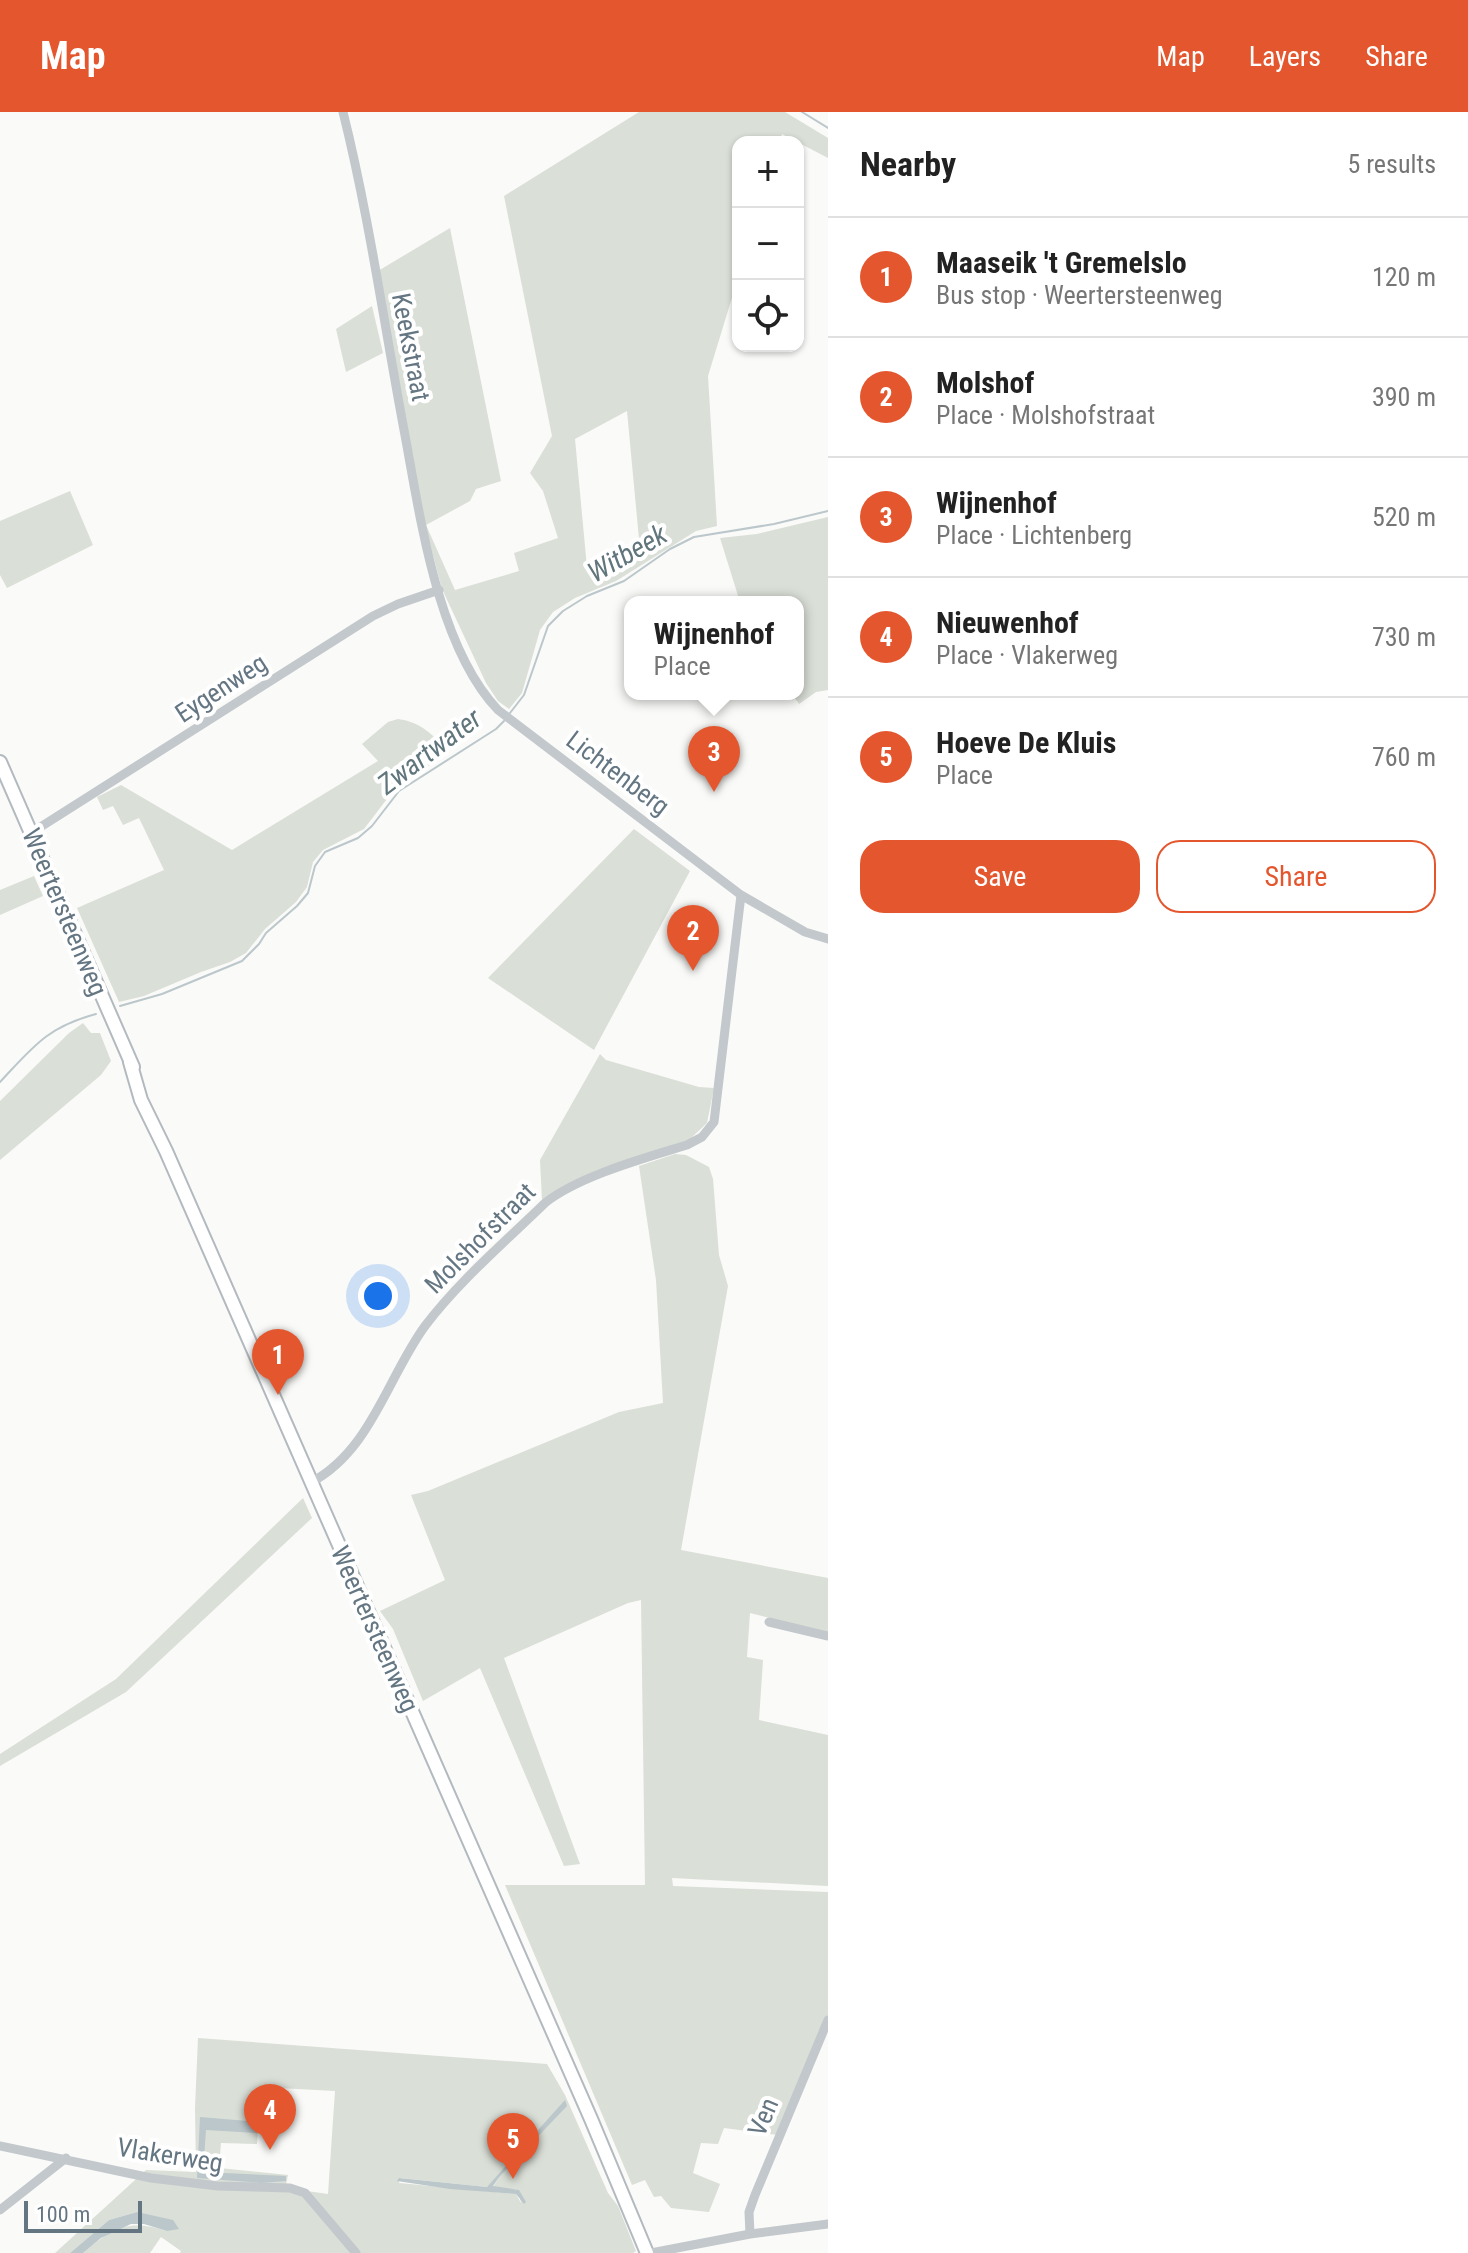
<!DOCTYPE html>
<meta charset="utf-8">
<style>
body{margin:0;font-family:"Roboto Condensed",sans-serif;background:#f2f2f2;color:#222}
.controls{position:absolute;right:24px;top:24px;display:grid;overflow:hidden;border-radius:16px;box-shadow:0 2px 6px #0004}
.controls button{width:72px;height:72px;display:grid;place-items:center;padding:0;border:0;border-bottom:2px solid #e0e0e0;background:#fff;color:#222;font:40px sans-serif}
.scale{position:absolute;left:24px;bottom:20px;width:118px;box-sizing:border-box;padding-left:8px;border:4px solid #657683;border-top:0;font-size:22px;line-height:28px;white-space:nowrap;color:#657683;-webkit-text-stroke:6px #fff;paint-order:stroke}
.you{position:absolute;left:378px;top:1184px;width:28px;height:28px;margin:-20px;border:6px solid #fff;border-radius:50%;background:#1a73e8;box-shadow:0 0 0 12px #1a73e833}
.badge{display:grid;place-items:center;width:52px;height:52px;border-radius:50%;background:#e4572e;color:#fff;font-size:26px;font-weight:700}
.pin{position:absolute;translate:-50% -66px;filter:drop-shadow(0 2px 4px #0008)}
.pin::after{content:'';position:absolute;top:42px;width:28px;height:24px;background:inherit;clip-path:polygon(0 0,100% 0,50% 100%)}
.popup{position:absolute;left:624px;top:484px;width:180px;height:104px;box-sizing:border-box;display:grid;place-content:center;border-radius:16px;background:#fff;filter:drop-shadow(0 2px 6px #0005);font-size:26px;white-space:nowrap;color:#767676}
.popup b{font-size:30px;color:#222}
.popup::after{content:'';position:absolute;left:50%;top:100%;margin-left:-16px;border:16px solid transparent;border-top-color:#fff}
.list{margin:0;padding:0;list-style:none}
h2{display:flex;justify-content:space-between;align-items:center;height:104px;margin:0;padding:0 32px;font-size:34px}
h2 small{font-size:26px;font-weight:400;color:#767676}
.list li{display:grid;grid-template-columns:52px 1fr auto;gap:24px;align-items:center;box-sizing:border-box;height:120px;padding:0 32px;border-top:2px solid #e0e0e0}
.list b{display:block;font-size:30px;white-space:nowrap}
.list p{margin:0;font-size:26px;white-space:nowrap;color:#767676}
.list em{font-size:26px;font-style:normal;color:#767676}
.actions{display:flex;gap:16px;padding:24px 32px}
.actions a{flex:1;padding:18px 0;border:2px solid #e4572e;border-radius:24px;text-align:center;font-size:28px;color:#e4572e}
.actions .main{background:#e4572e;color:#fff}
.icon{flex:none;width:44px;height:44px;fill:none;stroke:currentColor;stroke-width:2;stroke-linecap:round;stroke-linejoin:round}
.map{position:relative;flex:none;width:828px;height:2141px;overflow:hidden}
header{display:flex;align-items:center;gap:48px;box-sizing:border-box;height:112px;padding:0 40px;background:#e4572e;color:#fff}
header strong{font-size:38px}
nav{display:flex;gap:44px;margin-inline-start:auto;font-size:28px}
main{display:flex}
aside{flex:1;background:#fff}
.map>svg:first-child{display:block}
</style>
<header>
<strong>Map</strong>
<nav><a>Map</a><a>Layers</a><a>Share</a></nav>
</header>
<main>
<div class="map">
<svg width="828" height="2141" viewBox="0 0 828 2141">
<rect width="100%" height="100%" fill="#fafaf8"/>
<path fill="#dadfd7" fill-rule="evenodd" d="M639 0H785L828 26V46L782 22 779 30H738V166L708 264 717 414 696 419 616 469 575 486 553 500 540 518 522 581 509 597 498 589 486 571 442 477 425 413 378 159 450 116 501 369 476 377 470 389 426 413 455 478 519 459 514 441 558 426 543 379 530 361 552 324 504 84ZM627 299 639 427 587 456 575 327Z
M372 194 383 241 346 260 336 217Z
M70 379 93 433 7 476 0 463V409Z
M828 405V578L816 580 799 592 792 582H798V490H740L720 426 757 422Z
M398 607C421 610 433 623 448 639L390 683 364 717 323 738 313 750 307 775 296 790 265 817 246 841 230 850 201 860 144 884 119 890 77 796 164 758 139 706 123 713 113 694 103 698 97 685 121 673 232 738 378 649 362 632 388 610Z
M634 717 690 759 594 938 488 866Z
M34 764 43 784 0 803V778Z
M83 911 91 921H100L111 949 101 963 0 1048V989L69 921Z
M600 942 606 948 699 975 714 976 707 1011 689 1028 542 1088 540 1048Z
M675 1042 686 1043 709 1055 713 1067 719 1143 728 1174 681 1438 828 1466V1521L750 1501 747 1545 763 1548 759 1608 828 1623V1774L672 1766 673 1774 828 1780V1903L778 2023 724 2016 718 2032 701 2031 693 2061 720 2072 709 2100 671 2096 661 2084 654 2085 645 2068 632 2073 505 1773H645L641 1488 628 1491 504 1546 580 1752 564 1754 480 1556 423 1589 393 1517 380 1499 445 1468 411 1383 428 1379 619 1300 663 1291 656 1168 639 1054Z
M303 1386 312 1406 126 1580 0 1654V1642L116 1567Z
M198 1926 547 1952 565 1983 608 2081 618 2094 636 2139 633 2141H180L181 2139 161 2125 150 2141H83C114 2115 128 2107 167 2119L137 2100 109 2108 70 2141H55L146 2058 196 2060 195 1996ZM260 1975 335 1979 328 2082 258 2072 286 2073 288 2063 219 2056 221 2031 257 2032ZM500 2064 493 2075 518 2078 521 2091 516 2082 399 2071 400 2066 487 2075Z"/>
<path fill="#bbc7cb" d="M565 1988 567 1994 500 2064 493 2074 519 2078 526 2090 524 2092 516 2082 450 2077 397 2069 399 2066 487 2075Z
M200 2005 258 2010V2021L206 2018 203 2060 286 2064V2069L261 2071 197 2066Z
M137 2100 173 2108 179 2117 167 2119 144 2112H131L101 2126 83 2141H70L109 2108Z"/>
<g fill="none" stroke-linecap="round" stroke-linejoin="round">
<path stroke="#bbc7cb" stroke-width="2" d="M802 0 828 16
M510 601 524 583 548 514 563 499 587 484 624 469 670 437 694 425 774 412 828 399
M120 894 162 882 242 849 259 832 266 821 297 794 308 781 315 754 325 740 358 726 372 714 399 679 496 617 504 609
M0 970C33 935 47 915 96 902"/>
<g stroke="#b3babf" stroke-width="16">
<path id="secondary" d="M0 650 133 955
M130 950 141 988 166 1039 591 2007 647 2141"/>
</g>
<path stroke="#c3c8cc" stroke-width="9" d="M343 0C369 104 384 212 404 318 420 403 437 534 498 598L741 783 805 820 828 827
M31 721 373 504 398 492 439 478
M310 1371C371 1339 387 1266 425 1214 459 1169 505 1130 545 1091 579 1064 645 1046 687 1033L702 1025 714 1010 741 783
M769 1510 828 1524
M0 2034 151 2066 218 2074 290 2076 305 2081 356 2141
M0 2098 66 2046
M750 2122 749 2100 755 2083 828 1908
M651 2141 750 2122 828 2112"/>
<use href="#secondary" stroke="#fff" stroke-width="12"/>
</g>
<g text-anchor="middle" stroke-width="8" stroke-linejoin="round" paint-order="stroke">
<g font-size="26" fill="#657683" stroke="#fff">
<text transform="translate(411 235) rotate(79)" y="9">Keekstraat</text>
<text transform="translate(221 576) rotate(-33)" y="9">Eygenweg</text>
<text transform="translate(618 661) rotate(37)" y="9">Lichtenberg</text>
<text transform="translate(65 800) rotate(67)" y="9">Weertersteenweg</text>
<text transform="translate(480 1126) rotate(-45)" y="9">Molshofstraat</text>
<text transform="translate(375 1517) rotate(66)" y="9">Weertersteenweg</text>
<text transform="translate(763 2005) rotate(-67)" y="9">Ven</text>
<text transform="translate(170 2043) rotate(9)" y="9">Vlakerweg</text>
</g>
<g font-size="28" font-style="italic" fill="#60757c" stroke="#fff">
<text transform="translate(627 441) rotate(-30)" y="10">Witbeek</text>
<text transform="translate(429 639) rotate(-37)" y="10">Zwartwater</text>
</g>
</g>
</svg>
<div class="controls">
<button>+</button>
<button>−</button>
<button><svg class="icon" aria-label="locate" viewBox="0 0 24 24"><circle cx="12" cy="12" r="6"/><path d="M12 2v4M12 18v4M2 12h4M18 12h4"/></svg></button>
</div>
<div class="scale">100 m</div>
<div class="you"></div>
<div class="pin badge" style="left:278px;top:1283px">1</div>
<div class="pin badge" style="left:693px;top:859px">2</div>
<div class="pin badge" style="left:714px;top:680px">3</div>
<div class="popup"><b>Wijnenhof</b>Place</div>
<div class="pin badge" style="left:270px;top:2038px">4</div>
<div class="pin badge" style="left:513px;top:2067px">5</div>
</div>
<aside>
<h2>Nearby<small>5 results</small></h2>
<ul class="list">
<li><span class="badge">1</span><div><b>Maaseik 't Gremelslo</b><p>Bus stop · Weertersteenweg</p></div><em>120 m</em></li>
<li><span class="badge">2</span><div><b>Molshof</b><p>Place · Molshofstraat</p></div><em>390 m</em></li>
<li><span class="badge">3</span><div><b>Wijnenhof</b><p>Place · Lichtenberg</p></div><em>520 m</em></li>
<li><span class="badge">4</span><div><b>Nieuwenhof</b><p>Place · Vlakerweg</p></div><em>730 m</em></li>
<li><span class="badge">5</span><div><b>Hoeve De Kluis</b><p>Place</p></div><em>760 m</em></li>
</ul>
<div class="actions"><a class="main">Save</a><a>Share</a></div>
</aside>
</main>
